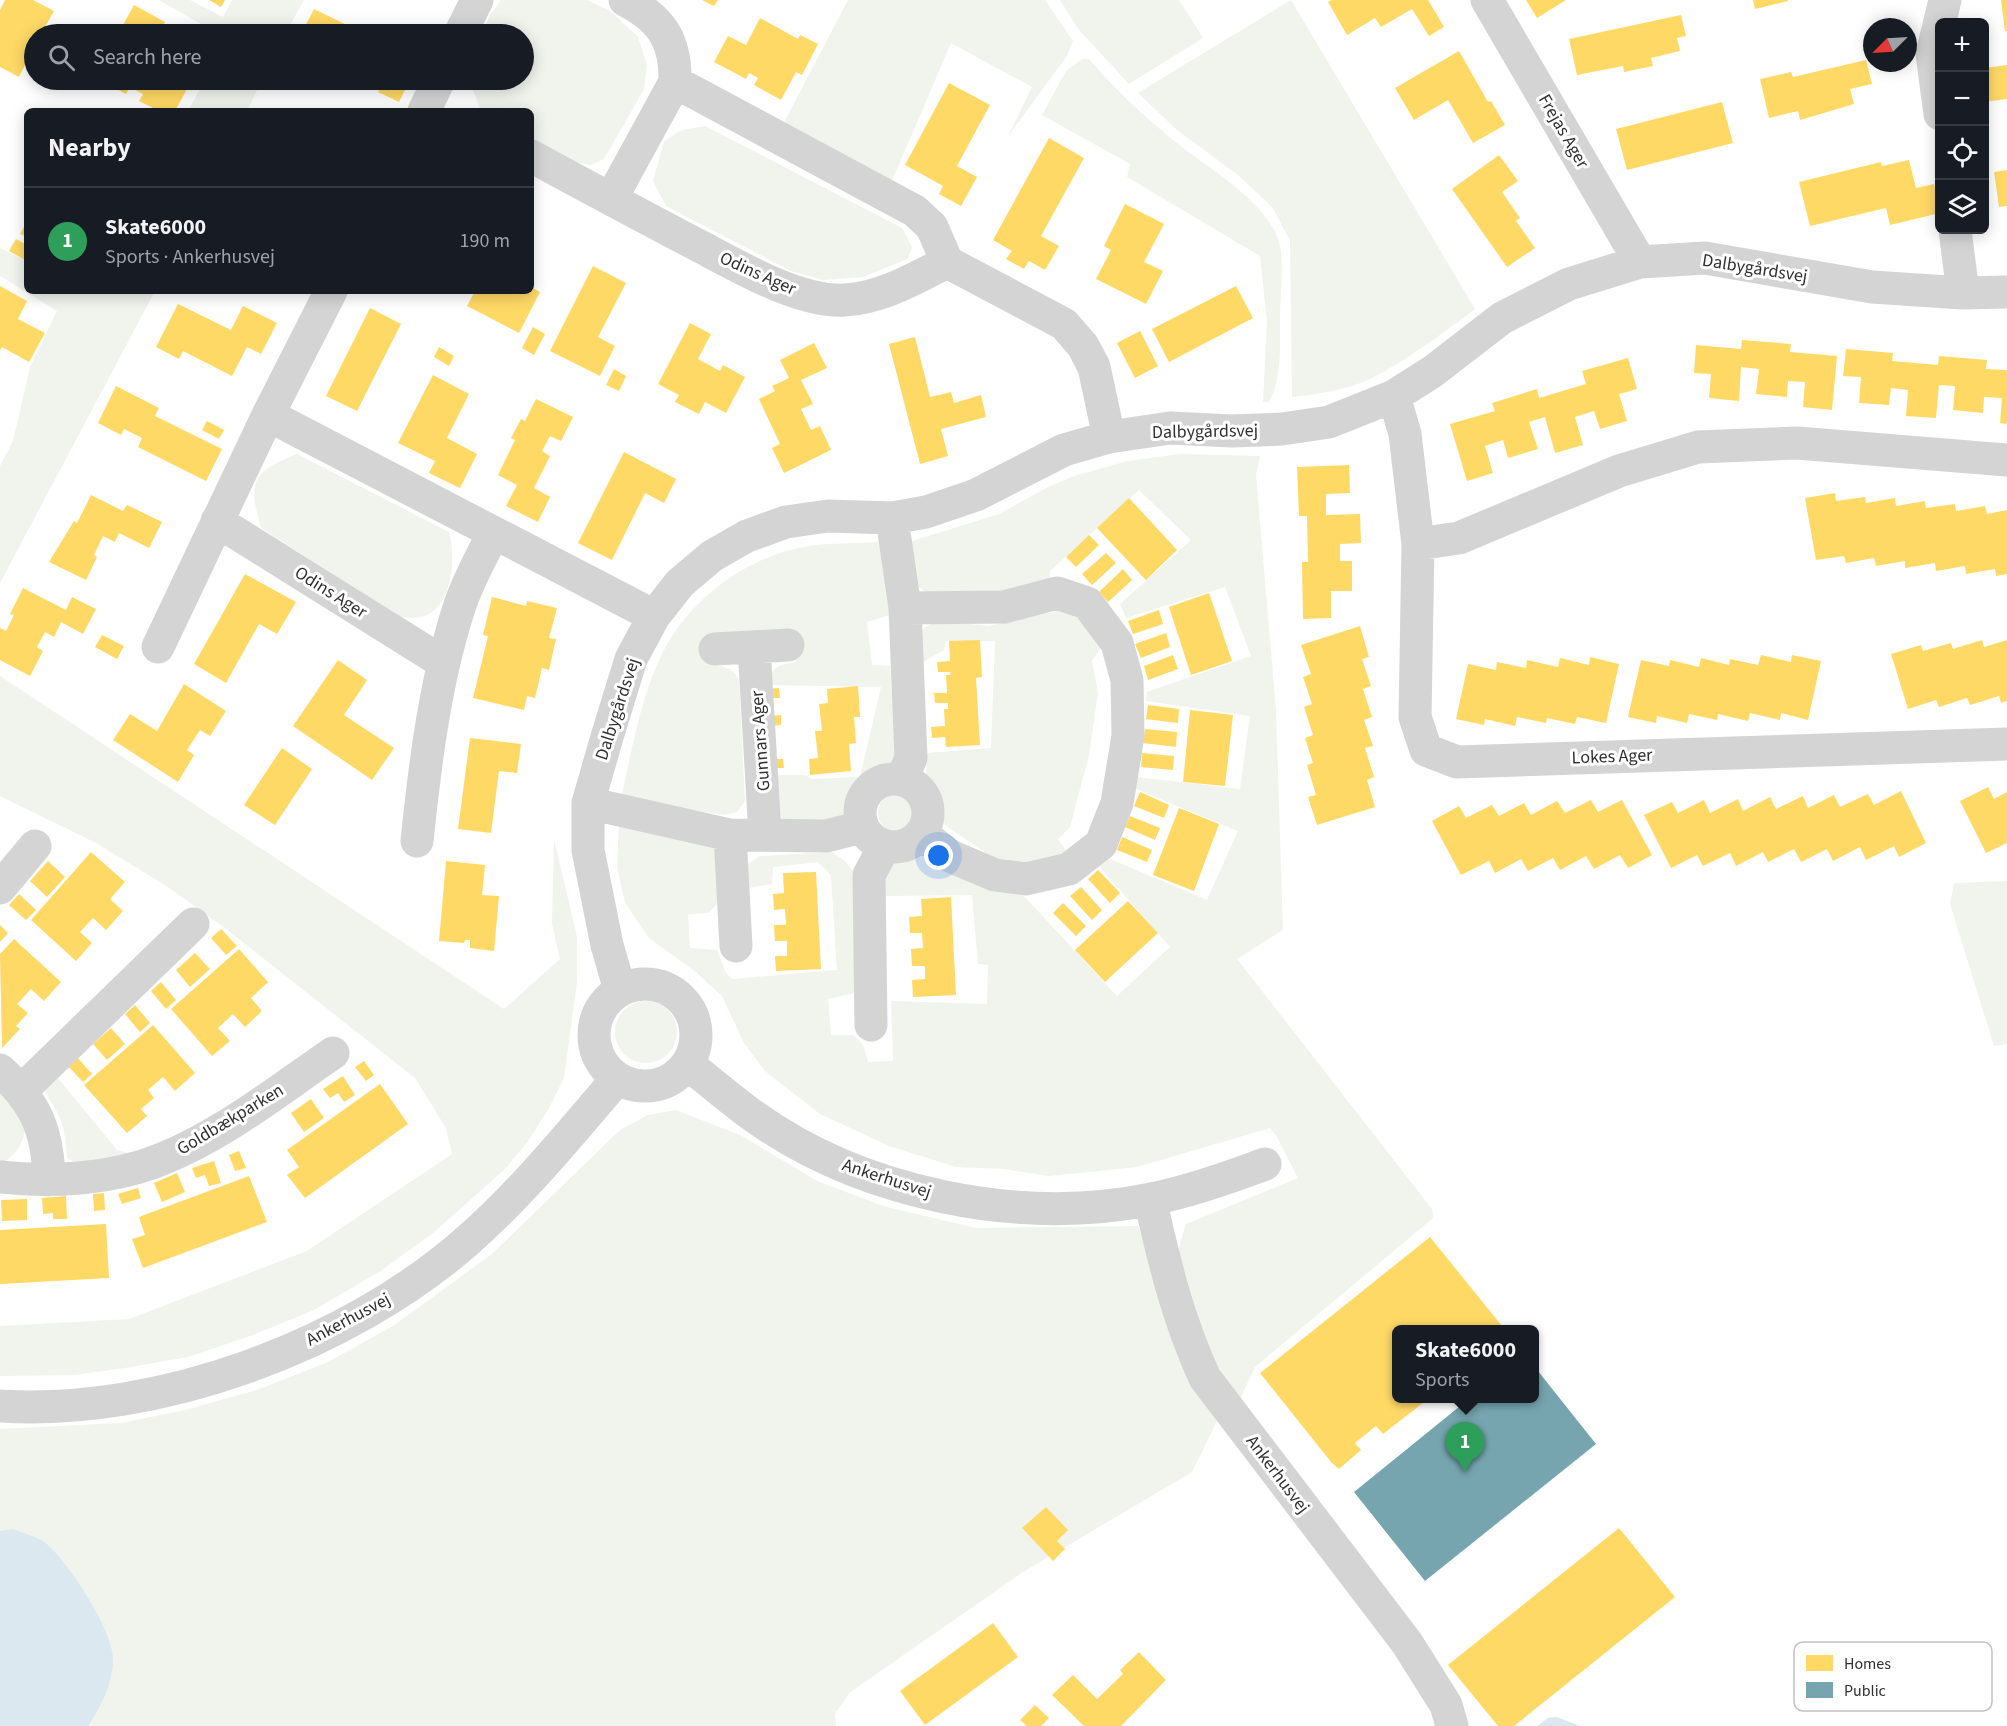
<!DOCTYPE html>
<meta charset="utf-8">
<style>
body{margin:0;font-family:"Source Sans 3",sans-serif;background:#242831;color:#f1f3f6}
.controls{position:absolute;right:18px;top:18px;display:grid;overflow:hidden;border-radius:9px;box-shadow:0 3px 15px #0003}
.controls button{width:54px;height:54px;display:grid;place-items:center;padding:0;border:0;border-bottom:2px solid #363941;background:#171b24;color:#f1f3f6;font:30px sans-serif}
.compass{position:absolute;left:1863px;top:18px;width:54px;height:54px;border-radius:50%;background:#171b24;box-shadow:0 3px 15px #0003;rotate:246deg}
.you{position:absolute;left:939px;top:856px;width:21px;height:21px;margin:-15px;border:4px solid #fff;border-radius:50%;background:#1a73e8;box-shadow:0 0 0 9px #1a73e833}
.badge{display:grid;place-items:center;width:39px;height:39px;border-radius:50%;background:#787878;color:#fff;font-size:20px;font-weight:700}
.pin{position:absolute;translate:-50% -50px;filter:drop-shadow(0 2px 3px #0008)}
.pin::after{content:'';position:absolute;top:32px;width:21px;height:18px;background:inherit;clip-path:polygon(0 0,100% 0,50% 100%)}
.popup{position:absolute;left:1392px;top:1325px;width:147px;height:78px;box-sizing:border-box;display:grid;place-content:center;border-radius:9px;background:#171b24;filter:drop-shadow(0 2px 4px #0005);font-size:20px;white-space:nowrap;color:#9ea1a6}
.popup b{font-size:22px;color:#f1f3f6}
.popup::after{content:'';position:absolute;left:50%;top:100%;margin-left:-12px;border:12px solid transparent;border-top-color:#171b24}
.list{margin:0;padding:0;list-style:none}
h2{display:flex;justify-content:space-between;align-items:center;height:78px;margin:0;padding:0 24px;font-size:26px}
h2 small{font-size:20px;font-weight:400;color:#9ea1a6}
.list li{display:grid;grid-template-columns:39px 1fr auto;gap:18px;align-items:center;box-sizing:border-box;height:108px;padding:0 24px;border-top:2px solid #363941}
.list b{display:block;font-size:22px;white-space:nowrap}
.list p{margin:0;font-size:20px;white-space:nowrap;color:#9ea1a6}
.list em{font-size:20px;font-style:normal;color:#9ea1a6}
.icon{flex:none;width:33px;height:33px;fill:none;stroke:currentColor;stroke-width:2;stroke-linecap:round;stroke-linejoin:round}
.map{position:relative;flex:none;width:2007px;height:1726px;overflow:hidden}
.search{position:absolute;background:#171b24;box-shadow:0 3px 15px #0003;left:24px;top:24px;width:510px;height:66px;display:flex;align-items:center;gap:15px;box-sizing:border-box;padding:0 21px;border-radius:33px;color:#9ea1a6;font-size:22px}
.panel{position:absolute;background:#171b24;box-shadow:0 3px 15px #0003;left:24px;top:108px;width:510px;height:186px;border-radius:9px}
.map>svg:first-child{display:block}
</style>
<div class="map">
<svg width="2007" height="1726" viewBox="0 0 2007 1726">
<rect width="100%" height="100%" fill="#fff"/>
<path fill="#f1f3ed" d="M159 0H190L223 17 232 0H304L285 34H218Z
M501 0H587L610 11 638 37 647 65 644 89 604 159 591 165 571 161 531 139V111H481L469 80H524V34H482L490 15Z
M848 0H1045L1073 41 1067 56 1008 136 1032 87 951 43 889 188 780 130Z
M1060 0H1179L1203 38 1129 84 1079 30Z
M1291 0 1475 309C1441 334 1408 360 1370 379 1347 390 1317 394 1292 397L1290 241 1273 208 1238 175 1177 130 1138 93Z
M1082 59H1089C1113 87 1139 112 1167 135 1201 165 1268 199 1280 245 1284 264 1280 297 1280 318 1280 344 1282 379 1269 402H1263L1267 321 1260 256 1127 177 1130 164 1042 115 1066 71Z
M205 80H262L247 111H188Z
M705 126 902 228 912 247 908 259 863 277 824 280 791 271 666 206 653 181 664 141 682 130Z
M0 248 27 261V291H155L0 583V466L13 441 30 367 57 311 0 276Z
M297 454 449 532C456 556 453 600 429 614 420 619 410 618 401 617L261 528C248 482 251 472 297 454Z
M1180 454 1260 456 1256 475 1276 710 1283 930 1237 959 1432 1209 1433 1218 1255 1367 1237 1405 1206 1343 1178 1250 1186 1224 1298 1178 1277 1137 1270 1128 1137 1167 1049 1176 1003 1169 956 1167 889 1146 820 1114 765 1071 744 1043 722 996 696 972 649 938 625 903 617 867 619 823 712 840 722 855 719 902 708 913 688 914 690 948 717 950 726 973 732 979 837 970 831 875 818 862 773 867 772 884 748 888 747 864 760 856 832 852 845 861 856 875 855 993 828 999 831 1035H854L863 1045 868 1062 893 1061 891 1001 987 1004 988 965 978 964 972 895 885 896V877L893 863 914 853 935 852 1023 895 1117 996 1170 947 1099 866 1110 859 1207 900 1238 831 1134 788 1137 777 1240 789 1250 716 1146 701 1147 692 1251 656 1225 587 1126 618 1120 604 1191 540 1139 490 1050 571V588L994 600 928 594 913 582 909 542 999 514 1048 487 1074 476 1128 461Z
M881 542 890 615 867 622 872 665 890 666 896 754 891 766C878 772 865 777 857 790 849 803 847 820 829 824 814 827 793 821 778 820L770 775H805L812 779 860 777 881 687 768 685C770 667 779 665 796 662L794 636 709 640 712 665C725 667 734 668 739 681L745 801 737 812 724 815 621 799C632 750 640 699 662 654 687 603 740 562 794 549 821 542 853 544 881 542Z
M1057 611 1076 613 1103 644 1092 661 1098 693 1089 755 1070 827 1058 839 1070 856 1027 868 992 857 946 826 942 818 940 798 926 776 927 753 991 748 995 641H946L944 650 918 665 920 634 925 627 939 621 989 626Z
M0 676 504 1009 560 959 552 924 554 839 577 937V982L564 1078 549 1108 528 1141 504 1170 433 1233 379 1272 314 1310 253 1335 188 1357 125 1368 74 1375 0 1376V1326L129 1319 307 1251 452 1154 446 1128 415 1078 221 925 165 885 96 843 0 796Z
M878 813a19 19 0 1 1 38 0a19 19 0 1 1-38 0Z
M2007 881V1044L1994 1046 1950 904 1954 883Z
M615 1032a31 31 0 1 1 62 0a31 31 0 1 1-62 0Z
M53 1072 117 1150 139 1156 83 1167 67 1158C66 1142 65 1129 58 1114 53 1102 45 1097 43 1083Z
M0 1088 26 1122C24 1144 18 1153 0 1165Z
M676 1110 742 1136 817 1181 883 1206 976 1228 1138 1226 1217 1421 1192 1472 1023 1572 849 1693 835 1714 836 1726H0V1429L121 1423 185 1410 257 1390 328 1362 393 1326 492 1254 620 1130 648 1115Z"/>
<path fill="#dbe8ef" d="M13 1529C22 1533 35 1536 43 1541 66 1558 113 1630 113 1658 113 1683 102 1705 88 1726H0V1531Z
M1557 1717 1580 1726H1537L1548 1718Z"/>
<path fill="#ffd966" d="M5 0H33L54 11 41 34H34V47L19 77 0 67V10Z
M209 0H225L221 7Z
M702 0H718L714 6Z
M1332 0H1428L1444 27 1429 36 1412 9 1381 27 1375 18 1347 35 1328 2Z
M1526 0H1566L1537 18Z
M1753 0H1788V1L1755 9Z
M2001 0H2007V31H2005Z
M134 5 165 22 159 34H118Z
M314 9 365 34H301Z
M1681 15 1686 36 1677 38 1680 51 1651 58 1653 66 1624 72 1623 66 1577 75 1569 39Z
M760 18 798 39 800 35 818 44 802 75 796 72 781 100 754 85 758 78 749 73 746 79 714 62 728 36 746 45Z
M1459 51 1488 102 1491 101 1505 125 1473 143 1448 100 1414 120 1395 88Z
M1866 60 1872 84 1850 89 1854 104 1800 120 1798 111 1769 118 1760 79 1791 72 1793 77Z
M2007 65V99L1984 102V68Z
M100 80H192L175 111H159L139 101 143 94 130 87 126 94Z
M354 80H369L366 85Z
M385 80H410L399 102 378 92Z
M949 83 990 105 957 166 977 177 961 206 939 194 943 186 905 165Z
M1722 102 1733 143 1627 170 1616 129Z
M1049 138 1084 158 1041 236 1059 246 1045 270 1029 261 1024 269 1006 259 1012 251 993 240Z
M1499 155 1518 181 1502 192 1520 218 1516 221 1535 248 1507 267 1452 189Z
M1909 160 1916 188 1934 184 1940 213 1890 225 1886 208 1810 226 1799 182 1881 162 1882 166Z
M2007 170V206L1999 207 1994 172Z
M1125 204 1164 224 1144 262 1163 271 1146 304 1096 279 1111 250 1104 246Z
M27 221V237L20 234Z
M16 239 27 245V261L9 251Z
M593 266 626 283 598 337 615 346 600 376 550 351Z
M0 286 27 301 18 319 45 333 29 362 2 347 0 351Z
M1236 286 1253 318 1169 362 1152 329Z
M531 287 540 292 519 333 467 306 475 291H531Z
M178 304 231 330 243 306 277 323 261 354 247 347 232 376 183 351 179 359 156 347Z
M370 308 401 324 357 411 326 396Z
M690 323 711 334 698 359 720 371 723 365 745 377 726 413 705 402 699 414 675 402 679 395 658 384Z
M533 327 545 334 534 355 522 348Z
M1140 331 1158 366 1135 378 1117 343Z
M915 337 930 397 951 392 954 403 981 395 986 417 941 429 948 456 920 464 889 344Z
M1742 340 1791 344 1790 352 1837 356 1832 410 1803 407 1805 382 1788 381 1787 397 1756 394 1759 369 1741 367 1739 401 1709 398 1711 374 1694 373 1696 345 1741 349Z
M814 343 827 368 801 380 813 404 801 409 811 430 820 426 831 450 784 473 772 448 780 444 759 399 775 391 772 386 789 378 780 360Z
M439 347 454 356 449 366 434 357Z
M1846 349 1893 353 1892 361 1938 365 1939 356 1987 360 1986 369 2007 370V424L2000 423 2002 398 1984 397 1983 413 1953 410 1955 386 1939 385 1936 418 1906 416 1908 390 1891 388 1889 405 1859 403 1861 377 1843 376Z
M1628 358 1637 389 1619 394 1627 421 1600 429 1594 411 1575 417 1583 445 1555 453 1545 417 1529 422 1538 449 1508 458 1503 440 1485 446 1493 473 1467 481 1450 424 1495 411 1492 403 1537 389 1539 398 1586 384 1582 371Z
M614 369 626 376 619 391 606 385Z
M433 375 469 394 447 438 477 454 460 488 429 473 435 461 398 443Z
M116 386 159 408 155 416 222 449 206 481 138 447 142 438 124 429 121 435 98 423Z
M536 399 573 417 561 441 550 436 542 451 550 456 534 488 550 497 538 522 506 506 517 485 498 475 515 440 511 438 521 419 525 421Z
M207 421 224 430 219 439 202 430Z
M624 452 676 479 664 503 645 493 612 560 578 543Z
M1349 465 1350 493 1326 494V515L1360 514 1361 543 1340 544V561H1352V591H1331V618L1303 619 1302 562H1308L1307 516H1299L1297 467Z
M1835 493 1836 501 1865 497 1866 503 1895 498 1896 506 1925 501 1926 508 1955 504 1956 511 1985 506 1987 514 2007 510V574L1996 576 1995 569 1966 574 1965 566 1936 571 1935 563 1905 568V561L1876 566 1874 558 1846 563 1844 556 1816 560 1805 498Z
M91 495 123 511 127 505 162 522 149 548 119 533 115 542 103 536 94 555 97 557 86 580 49 562 74 521 77 523Z
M1129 498 1177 550 1146 580 1097 528Z
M1089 535 1099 545 1076 567 1066 557Z
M1106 553 1116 563 1092 585 1082 574Z
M1123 569 1132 580 1108 602 1099 592Z
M245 574 296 602 277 634 259 624 226 683 194 664Z
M23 588 66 610 72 597 96 609 83 634 61 622 54 637 45 632 37 647 43 651 30 676 0 660V628L6 631 14 615 10 614Z
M1209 593 1232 661 1191 675 1169 607Z
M492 597 526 606 527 601 557 608 549 638 556 639 549 670 542 668 535 698 527 696 524 710 473 698 488 636 483 635Z
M1159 610 1163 624 1133 634 1128 621Z
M1360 626 1369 657 1362 659 1371 686 1363 689 1372 717 1364 720 1373 746 1365 748 1374 777 1367 780 1375 807 1317 825 1308 797 1316 795 1307 765 1313 763 1305 738 1313 735 1304 707 1312 704 1303 677 1311 674 1301 645Z
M1166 633 1170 647 1141 658 1135 644Z
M102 635 124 646 117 659 95 647Z
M980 640 982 677 976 678 980 745 946 747 945 737 932 738 931 727 945 726 944 709H948V703H935L934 693H947L946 675H951L950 672H938L937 662 950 661 949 641Z
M1982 640 1984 647 2007 640V701L2001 703 1999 696 1970 705 1967 698 1939 707 1936 700 1908 709 1891 654 1921 645 1923 651 1951 643 1953 649Z
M1173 655 1178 669 1148 680 1144 666Z
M1761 655 1791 662 1792 655 1821 661 1808 720 1781 713 1780 720 1750 713 1748 721 1718 714 1717 720 1689 714 1687 723 1657 716 1656 723 1628 717 1641 660 1669 666 1670 660 1699 667 1701 658 1729 665 1730 659 1758 665Z
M1590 657 1619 664 1606 723 1577 717 1575 724 1547 718 1546 723 1517 717 1515 726 1485 719 1484 725 1456 719 1468 664 1496 670 1497 662 1526 668 1527 660 1558 667 1560 658 1589 665Z
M338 660 367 680 344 715 394 748 372 780 293 726Z
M184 684 226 711 210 736 200 730 187 750 194 755 178 782 113 740 130 714 157 731Z
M858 686 860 717H854L856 743 849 744 851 771 810 775 809 759 818 758 815 731H822L819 704 828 703 827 689Z
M779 688 780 698H767V689Z
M1148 705 1179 709 1178 723 1146 719Z
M1190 710 1233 715 1225 786 1183 782Z
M781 715V725L769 726 768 716Z
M1145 729 1177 732 1176 747 1143 743Z
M470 738 521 744 517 773 499 771 491 833 458 829Z
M282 748 312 769 275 825 244 805Z
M1142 753 1174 756 1173 770 1141 767Z
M770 759H783L784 768H770Z
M1988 787 1994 799 2007 792V843L1986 853 1960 801Z
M1901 791 1926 843 1899 857 1894 846 1866 860 1860 847 1833 861 1827 849 1801 862 1794 849 1768 862 1763 852 1736 866 1730 853 1703 866 1697 855 1671 868 1644 815 1672 802 1678 813 1704 800 1710 813 1738 799 1743 811 1770 797 1776 809 1803 796 1808 808 1834 795 1840 807 1868 794 1874 805Z
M1140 792 1169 805 1164 818 1134 806Z
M1591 800 1598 812 1622 800 1652 855 1628 868 1620 855 1594 869 1586 856 1560 870 1553 858 1528 871 1521 859 1495 873 1489 861 1461 875 1432 821 1459 806 1466 818 1492 805 1499 816 1524 803 1531 815 1557 801 1565 813Z
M1179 808 1219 824 1194 891 1153 875Z
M1130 816 1160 828 1155 840 1125 827Z
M1122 837 1152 850 1147 862 1117 850Z
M91 852 125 882 110 899 123 911 106 930 93 918 80 932 92 943 76 961 31 920Z
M48 861 65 877 47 897 30 881Z
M446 861 485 865 482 895 499 896 494 951 470 948V940H465L464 943 439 941Z
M1098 870 1120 893 1110 903 1088 879Z
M816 872 821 969 776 971 775 956H787V941H775L774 925H786L785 909 774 910 773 894 784 893 783 873Z
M1081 887 1102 910 1092 920 1070 896Z
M19 894 36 910 26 920 9 905Z
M951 897 956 995 913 997 912 980 925 979V966H912L911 949 923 948 922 933H910L909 917 922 916 921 899Z
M1128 901 1158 933 1105 982 1075 950Z
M1063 903 1086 926 1076 936 1053 913Z
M0 925 8 933 0 942Z
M221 929 237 946 226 955 211 938Z
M14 939 61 982 44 1001 31 989 19 1002 17 1004 28 1013 16 1026 20 1029 2 1048 0 954Z
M239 949 268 982 251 998 262 1011 245 1027 233 1014 218 1028 230 1041 212 1056 171 1009Z
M195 953 210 969 190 987 176 970Z
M161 982 176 1000 166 1009 151 991Z
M135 1005 150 1023 140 1032 125 1014Z
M153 1025 195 1073 175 1091 163 1077 148 1090 154 1098 141 1109 147 1116 127 1133 84 1085Z
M111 1028 125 1044 107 1060 93 1044Z
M77 1057 92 1074 83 1082 67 1065Z
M364 1061 374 1075 366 1081 355 1067Z
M343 1076 355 1095 344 1102 338 1093 330 1098 323 1089Z
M380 1084 408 1124 305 1198 287 1175 299 1167 287 1150Z
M311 1099 324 1118 304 1132 291 1113Z
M239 1151 246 1168 235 1171 229 1155Z
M214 1161 221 1183 209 1186 205 1175 196 1178 192 1168Z
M177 1173 185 1192 162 1202 154 1183Z
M249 1176 267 1222 143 1268 132 1239 145 1235 139 1217Z
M138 1188 141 1198 122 1204 118 1194Z
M104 1193 105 1210 94 1211 93 1194Z
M66 1196 67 1219H53V1213L43 1214 42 1198Z
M27 1199V1220L2 1221 1 1200Z
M106 1224 109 1278 0 1284V1230Z
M1430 1237 1502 1326 1497 1330H1396V1398H1421L1424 1402 1383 1434 1376 1426 1355 1443 1361 1450 1339 1469 1331 1462 1260 1373Z
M1046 1507 1068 1530 1057 1541 1065 1549 1053 1561 1022 1528Z
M1619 1528 1675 1597 1514 1726H1498L1448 1665Z
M993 1623 1018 1657 925 1725 900 1691Z
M1139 1652 1166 1680 1121 1726H1084L1052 1695 1073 1675 1097 1699 1123 1674 1120 1670Z
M1035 1705 1049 1718 1041 1726H1027L1020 1720Z"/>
<path fill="#76a5af" d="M1534 1366 1596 1444 1425 1581 1354 1492 1470 1398H1534Z"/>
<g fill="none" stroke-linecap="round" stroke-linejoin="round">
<path stroke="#d4d4d4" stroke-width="33" d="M625 0C662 19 676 41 675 82L915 211 932 227 947 262 1064 324 1083 346 1094 367 1109 437
M1487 0 1640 262
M460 34 477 0
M424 111 439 80
M1940 114 1932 54 1945 0
M531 156C582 184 633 211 684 238 728 260 795 303 845 300 882 298 915 278 947 262
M611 199 675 82
M1955 230 1963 293
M1394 396 1405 434 1418 544 1415 717 1426 750 1457 762 2007 744
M268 415 654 616
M892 518 905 608 911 758 902 779
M217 521 444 663
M1418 544 1459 538 1619 471 1698 447 1797 443 2007 460
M905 608 1004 607 1057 593 1087 603 1117 643 1127 680 1128 736 1117 803 1101 844 1069 869 1026 879 995 875 950 856 921 833
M158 647 268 415 331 291
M754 647 765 835
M715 649 788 645
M860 813a34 34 0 1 1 68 0a34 34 0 1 1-68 0Z
M588 803 730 835 826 836 862 827
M730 835 736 946
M417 841C425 764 435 682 459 608 467 582 482 557 493 533
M0 888 35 846
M594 1035a51 51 0 1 1 102 0a51 51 0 1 1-102 0Z
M620 990 607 945 588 850V803L607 737 631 659 654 616 680 583 712 556 747 536 786 522 828 516 892 518 926 512 976 495 1064 450 1109 437 1170 428 1232 431 1282 429 1329 422 1394 396 1432 372 1502 318 1569 284 1640 262 1705 258 1872 287 1963 293 2007 292
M871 1025 869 875 884 847
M688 1064C709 1081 730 1099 752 1115 861 1194 1020 1226 1152 1199 1191 1191 1228 1178 1265 1164
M0 1070C36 1103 48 1131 49 1180
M22 1090 193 924
M0 1177C51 1183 114 1179 162 1159 224 1134 279 1090 333 1053
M1150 1199C1164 1261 1178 1320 1205 1378L1407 1643 1446 1705 1452 1726
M0 1406C158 1416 347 1346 466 1242 522 1193 569 1135 617 1079"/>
</g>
<g text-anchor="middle" stroke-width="6" stroke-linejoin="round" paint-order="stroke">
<g font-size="18" fill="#2f2f2f" stroke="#fff">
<text transform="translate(1564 131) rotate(60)" y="6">Frejas Ager</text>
<text transform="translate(1755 268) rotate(9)" y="6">Dalbygårdsvej</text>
<text transform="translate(758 273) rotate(24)" y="6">Odins Ager</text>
<text transform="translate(1205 431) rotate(-1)" y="6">Dalbygårdsvej</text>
<text transform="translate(331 592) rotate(32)" y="6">Odins Ager</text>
<text transform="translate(617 709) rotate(-72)" y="6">Dalbygårdsvej</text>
<text transform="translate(760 741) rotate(-94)" y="6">Gunnars Ager</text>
<text transform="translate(1612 756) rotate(-2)" y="6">Lokes Ager</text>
<text transform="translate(230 1119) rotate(-31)" y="6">Goldbækparken</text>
<text transform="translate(887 1178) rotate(18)" y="6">Ankerhusvej</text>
<text transform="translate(348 1319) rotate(-28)" y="6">Ankerhusvej</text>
<text transform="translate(1278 1474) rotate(53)" y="6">Ankerhusvej</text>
</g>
</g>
<rect x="1794" y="1642" width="198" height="69" rx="9" fill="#fff" stroke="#c1c1c1" stroke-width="1.5"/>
<rect x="1806" y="1655" width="27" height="16" fill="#ffd966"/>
<rect x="1806" y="1682" width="27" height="16" fill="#76a5af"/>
<g font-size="16" fill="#2f2f2f">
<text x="1844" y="1669">Homes</text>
<text x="1844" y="1696">Public</text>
</g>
</svg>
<div class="controls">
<button>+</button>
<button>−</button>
<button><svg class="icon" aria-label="locate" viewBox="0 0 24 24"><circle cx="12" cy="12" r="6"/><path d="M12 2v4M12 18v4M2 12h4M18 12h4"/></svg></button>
<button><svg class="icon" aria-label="layers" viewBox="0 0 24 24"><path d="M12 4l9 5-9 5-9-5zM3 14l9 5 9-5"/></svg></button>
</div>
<svg class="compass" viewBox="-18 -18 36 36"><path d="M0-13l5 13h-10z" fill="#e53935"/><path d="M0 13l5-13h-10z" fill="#9ea1a6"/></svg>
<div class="you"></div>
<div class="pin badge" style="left:1465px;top:1472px;background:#2e9e5b">1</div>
<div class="popup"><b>Skate6000</b>Sports</div>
<div class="search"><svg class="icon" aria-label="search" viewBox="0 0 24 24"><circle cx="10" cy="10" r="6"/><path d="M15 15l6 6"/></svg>Search here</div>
<section class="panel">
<h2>Nearby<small></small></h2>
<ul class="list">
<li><span class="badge" style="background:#2e9e5b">1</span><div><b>Skate6000</b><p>Sports · Ankerhusvej</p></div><em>190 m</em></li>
</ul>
</section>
</div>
